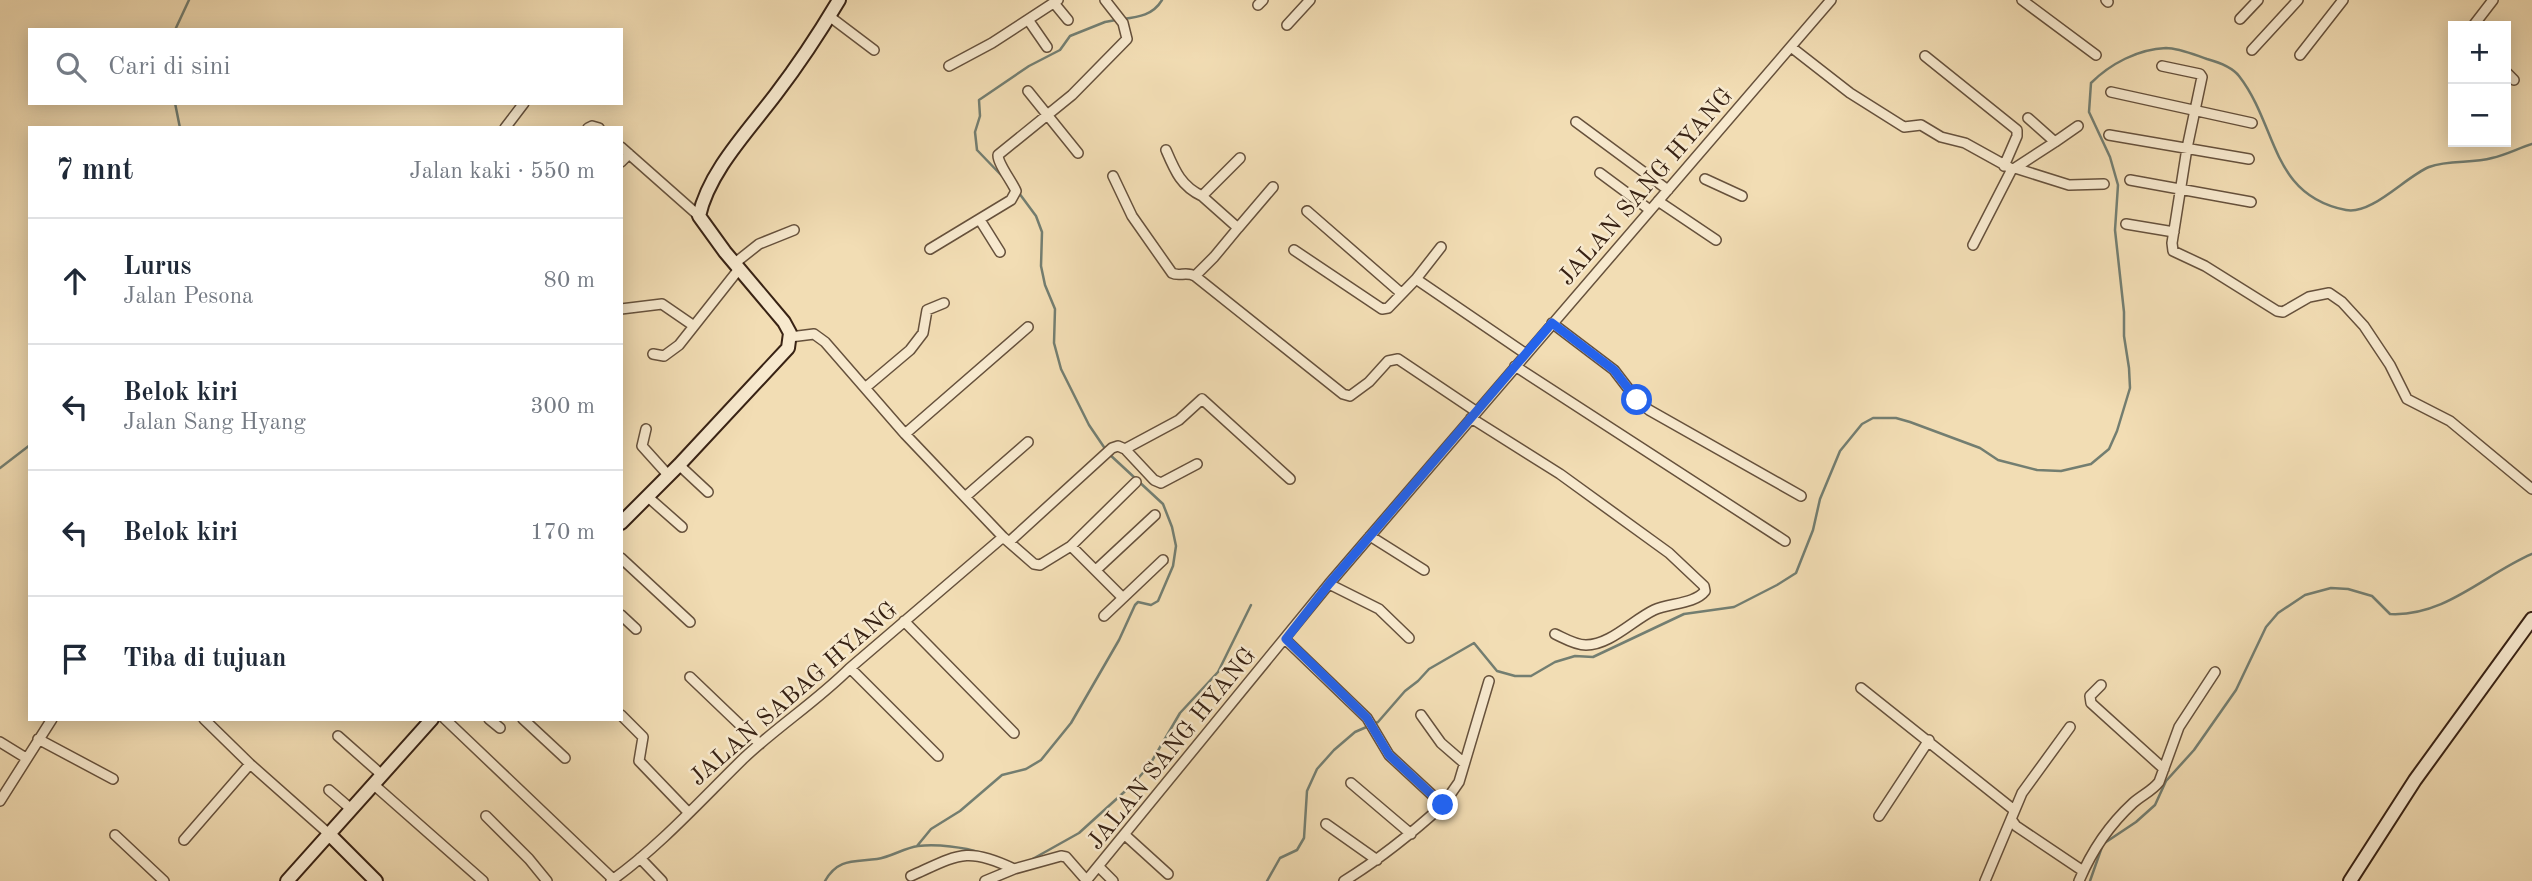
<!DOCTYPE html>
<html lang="id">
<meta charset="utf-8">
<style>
body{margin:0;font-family:"Old Standard TT",serif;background:#f6f6f7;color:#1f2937}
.controls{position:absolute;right:21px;top:21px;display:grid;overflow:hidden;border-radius:0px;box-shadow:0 4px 18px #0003}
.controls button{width:63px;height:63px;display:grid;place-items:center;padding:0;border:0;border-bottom:2px solid #e0e1e3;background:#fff;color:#1f2937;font:35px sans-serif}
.stop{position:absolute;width:21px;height:21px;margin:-16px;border:5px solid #2563eb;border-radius:50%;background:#fff}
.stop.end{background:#2563eb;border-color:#fff;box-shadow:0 2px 7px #0008}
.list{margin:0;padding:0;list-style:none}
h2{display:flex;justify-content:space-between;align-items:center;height:91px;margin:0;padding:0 28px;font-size:30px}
h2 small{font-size:23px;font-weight:400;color:#747a83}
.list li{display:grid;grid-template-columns:46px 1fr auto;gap:21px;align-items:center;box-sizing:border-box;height:126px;padding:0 28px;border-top:2px solid #e0e1e3}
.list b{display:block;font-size:26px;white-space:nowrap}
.list p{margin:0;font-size:23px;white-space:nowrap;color:#747a83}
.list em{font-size:23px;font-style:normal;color:#747a83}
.icon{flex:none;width:38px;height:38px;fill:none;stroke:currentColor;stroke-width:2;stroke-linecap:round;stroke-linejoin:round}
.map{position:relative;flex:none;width:2532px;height:881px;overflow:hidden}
.search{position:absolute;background:#fff;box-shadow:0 4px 18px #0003;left:28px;top:28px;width:595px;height:77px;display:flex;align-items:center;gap:18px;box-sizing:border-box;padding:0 24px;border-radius:0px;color:#747a83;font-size:26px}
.panel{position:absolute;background:#fff;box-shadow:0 4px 18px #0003;left:28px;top:126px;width:595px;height:595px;border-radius:0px}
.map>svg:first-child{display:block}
</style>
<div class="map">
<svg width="2532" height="881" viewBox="0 0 2532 881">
<rect width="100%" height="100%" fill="#f2ddb4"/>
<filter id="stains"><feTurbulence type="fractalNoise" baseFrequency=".00286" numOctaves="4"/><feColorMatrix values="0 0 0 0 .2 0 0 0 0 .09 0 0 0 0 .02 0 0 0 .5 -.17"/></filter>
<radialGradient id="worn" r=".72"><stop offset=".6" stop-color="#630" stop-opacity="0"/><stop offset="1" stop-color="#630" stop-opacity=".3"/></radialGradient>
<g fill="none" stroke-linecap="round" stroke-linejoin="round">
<path stroke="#737e71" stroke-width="2.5" d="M1123 19C1139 17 1153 15 1162 0
M175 30 189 0
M175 103 180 128
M1002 176 977 150 975 132 980 116 979 100 1029 66 1060 50 1070 36 1105 22 1116 20
M0 468 30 445
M917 846 931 829 960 811 1002 775 1026 769 1041 760 1071 723 1119 640 1135 605 1138 602 1151 605 1158 601 1173 566 1176 546 1172 527 1163 504 1108 453 1089 425 1061 369 1054 343 1055 309 1045 285 1041 266 1042 232 1036 216 1019 193
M1029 861 1079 833 1133 784 1149 766 1180 713 1218 672 1251 605
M825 881C838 858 854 862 877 859 891 857 904 848 918 846 938 844 963 847 982 853
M1267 881 1280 858 1297 850 1304 838 1307 791 1317 769 1334 750 1355 732 1378 722 1405 691 1418 681 1429 669 1474 643 1497 671 1515 676H1531L1555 662 1575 656 1593 657 1684 614 1734 607 1777 585 1796 573 1813 530 1820 499 1840 451 1862 424 1873 418H1896L1910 422 1980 448 1998 460 2037 470 2061 471 2091 464 2109 449 2117 431 2130 388 2129 368 2124 336V312L2115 230 2118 185 2110 157 2089 112 2091 83C2110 64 2138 49 2166 48 2179 48 2195 55 2207 59 2218 62 2232 67 2239 76 2278 126 2270 195 2346 210 2372 215 2405 177 2429 167 2449 159 2472 164 2492 158 2506 155 2519 148 2532 144
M2090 881 2103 844 2136 822 2155 805 2166 781 2194 750 2236 690 2266 627 2278 613 2305 595 2331 588 2348 589 2372 596 2390 614C2445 617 2485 574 2532 554"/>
<g stroke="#66513c" stroke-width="12">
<path id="street" d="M2022 0 2096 55
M2106 0 2108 2
M1054 3 1068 20
M1258 5 1263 0
M829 16 874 50
M2240 19 2258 0
M1029 21 1047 47
M1287 25 1310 0
M2473 26 2493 0
M1791 47 1850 93 1904 127 1921 125 1941 137 1965 143 2012 169 2015 168 2069 185 2104 184
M2252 50 2298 0
M2300 55 2343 0
M1925 56 2017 130V136L2004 166
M949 66 992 43 1058 0
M2162 66 2200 74 2202 77 2187 148 2172 243 2173 251 2205 266 2277 311 2283 312 2309 297 2329 293 2342 302 2364 326 2390 365 2407 399 2450 421 2532 489
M2506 72 2514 80
M1028 91 1078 153
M2111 92 2252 123
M1576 122 1668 190
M505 128 524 103
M588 128 592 126 599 128
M2109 135 2249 159
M2055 142 2078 126
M621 147 699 216
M1166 150C1175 171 1181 186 1202 196
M1240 158 1202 196 1238 228 1214 257 1195 276 1343 394 1350 396 1369 382 1388 361 1398 359 1477 412
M621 162 629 154
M2015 168 2055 142 2028 118
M1600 173 1650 210
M1113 176 1132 216 1172 273C1179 277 1186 271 1195 276
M1705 179 1742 196
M2130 180 2251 202
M1658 201 1716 240
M1307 211 1401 293
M980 220 1000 252
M2126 224 2174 232
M1238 228 1273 187
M1973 245 2012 169
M930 249 1011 200 1016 191C1011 180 998 164 998 155L1072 95 1127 39 1123 23 1105 0
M1294 250 1382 309 1388 308 1416 279 1526 354
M735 263 759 244 794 230
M1416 279 1441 247
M621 309 662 304 694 326
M1552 323 1614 370 1637 400 1649 410 1801 496
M790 337 814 334 825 342 905 434 1003 537 1034 564 1040 565 1071 546 1136 482
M653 354 664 356 679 345 739 269
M1515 366 1785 541
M865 388 910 350 923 333 927 310 944 303
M1471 418 1560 474 1669 553 1704 586 1705 591C1695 604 1669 603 1654 610 1633 620 1610 645 1586 645 1575 645 1564 638 1555 634
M646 429 642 446 669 476
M905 434 1028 327
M1125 449 1154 480 1161 483 1197 464
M679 465 708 492
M648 497 682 527
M965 497 1028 442
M1370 536 1424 570
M1009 542 1112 448 1118 446 1125 449 1179 420 1202 399 1290 479
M1071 546 1123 598 1163 560
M621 558 690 622
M1096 570 1155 515
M1329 584 1379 609 1409 638
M621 615 636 629
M1104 616 1123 598
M904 621 1014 733
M1285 639 1367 718 1389 755 1443 805C1411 834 1380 859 1344 881
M850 668 938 756
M690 677 760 744
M2101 685 2090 696 2091 703 2164 769
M1861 688 2014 810
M621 715 643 737 639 761 688 812
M1421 715 1441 743 1464 763
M204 719 250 764 329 834
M445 719 613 879
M489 719 500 728
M523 719 565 758
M338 736 382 775
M38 739 113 779
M0 742 26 758
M1351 783 1411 834
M373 784 483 881
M329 790 351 809
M0 801 52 719
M1443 805 1459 782 1489 681
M486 816 529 859 547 881
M1879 816 1929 740
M2011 819 2016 826 2083 871
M1326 824 1377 860
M115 835 164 881
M1125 835 1168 874
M184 840 250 764
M640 858 662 881
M1099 867 1113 881
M911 876C958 855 966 846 1014 869L1061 856 1066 857 1087 881
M611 881C660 846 701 800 744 758 778 726 817 701 850 668L1003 537
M985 881 1014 869
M1086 881 1329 584 1831 0
M1985 881 2022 793 2070 727
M2079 881C2092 850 2108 826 2133 803 2142 795 2152 791 2159 782L2179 727 2215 672"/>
</g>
<g stroke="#382214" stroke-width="16">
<path id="secondary" d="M621 523 679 465 788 348 790 333 784 322 725 252 699 216C709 171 749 130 776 94 799 64 820 32 839 0
M329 834 376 881
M287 881 432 719
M2350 881 2415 780 2532 619"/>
</g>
<use href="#street" stroke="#f7e9ce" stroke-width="9"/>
<use href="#secondary" stroke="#f7e9ce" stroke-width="12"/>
</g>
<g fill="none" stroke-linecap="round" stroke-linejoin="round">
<path stroke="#2563eb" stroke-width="9" d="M1443 805 1389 755 1367 718 1286 639 1329 584 1552 323 1614 370 1637 400"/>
</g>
<g text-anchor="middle" stroke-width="5" stroke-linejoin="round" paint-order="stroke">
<g font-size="24" fill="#382214" stroke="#f7e9ce">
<text transform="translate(1645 186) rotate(-49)" y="8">JALAN SANG HYANG</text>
<text transform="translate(793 693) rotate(-41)" y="8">JALAN SABAG HYANG</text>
<text transform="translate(1171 748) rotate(-51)" y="8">JALAN SANG HYANG</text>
</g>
</g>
<rect width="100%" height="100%" filter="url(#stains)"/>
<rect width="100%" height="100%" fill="url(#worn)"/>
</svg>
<div class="controls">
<button>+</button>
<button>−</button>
</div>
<div class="stop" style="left:1637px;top:400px"></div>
<div class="stop end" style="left:1443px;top:805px"></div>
<div class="search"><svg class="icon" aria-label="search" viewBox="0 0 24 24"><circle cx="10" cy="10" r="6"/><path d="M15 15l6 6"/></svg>Cari di sini</div>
<section class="panel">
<h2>7 mnt<small>Jalan kaki · 550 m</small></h2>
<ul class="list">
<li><svg class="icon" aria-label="ahead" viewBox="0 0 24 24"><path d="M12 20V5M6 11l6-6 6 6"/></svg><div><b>Lurus</b><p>Jalan Pesona</p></div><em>80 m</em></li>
<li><svg class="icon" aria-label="left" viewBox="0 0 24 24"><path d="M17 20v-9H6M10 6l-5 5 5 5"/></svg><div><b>Belok kiri</b><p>Jalan Sang Hyang</p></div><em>300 m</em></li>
<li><svg class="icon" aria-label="left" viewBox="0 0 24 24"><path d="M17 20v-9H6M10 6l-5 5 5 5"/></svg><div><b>Belok kiri</b></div><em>170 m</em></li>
<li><svg class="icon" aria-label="arrive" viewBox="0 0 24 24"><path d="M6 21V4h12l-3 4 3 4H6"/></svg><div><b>Tiba di tujuan</b></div></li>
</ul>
</section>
</div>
